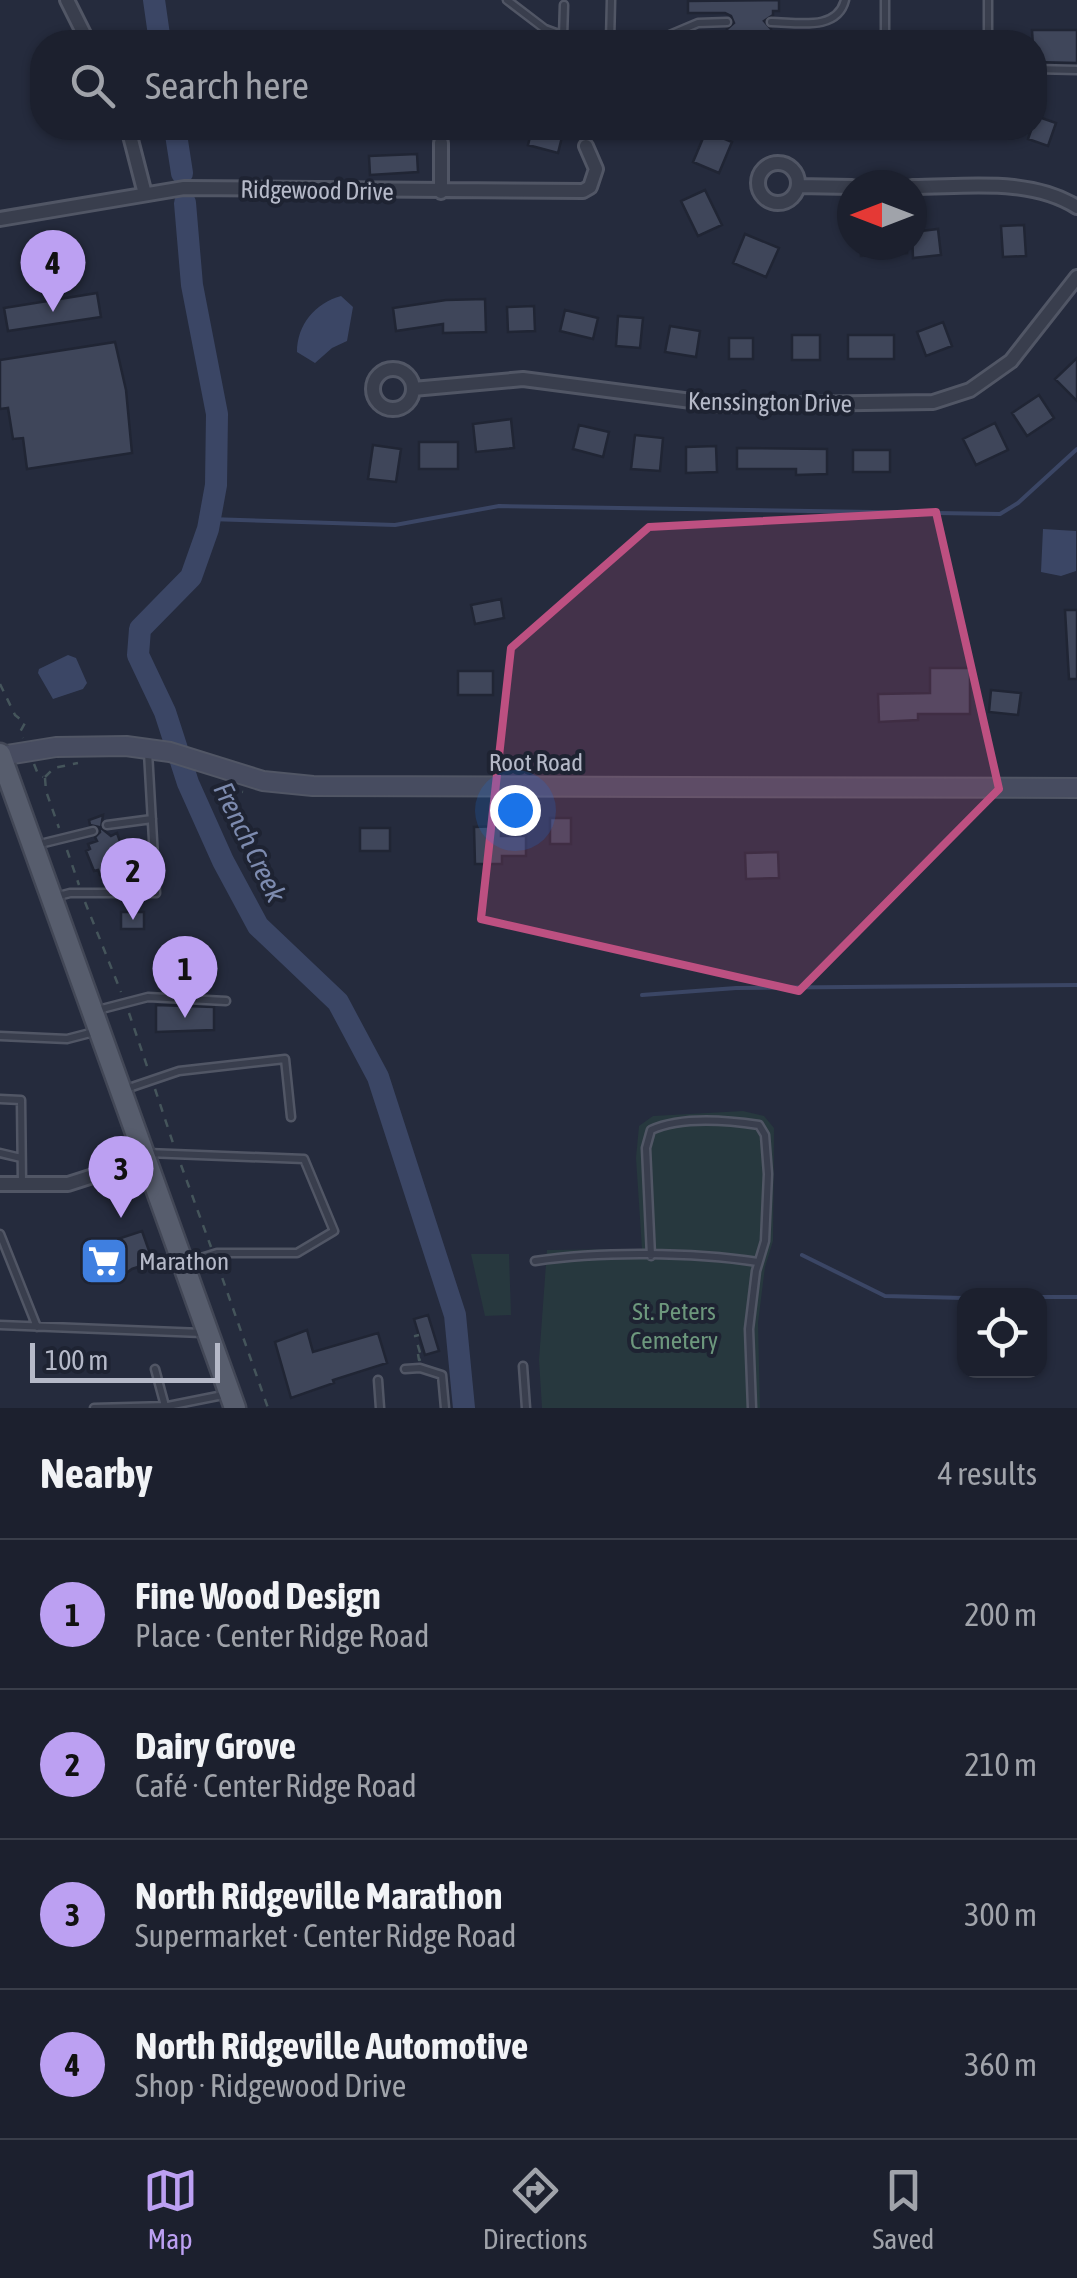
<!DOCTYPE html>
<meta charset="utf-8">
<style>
body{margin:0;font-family:"Asap Condensed",sans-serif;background:#252836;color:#f1f3f6}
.controls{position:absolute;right:30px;bottom:30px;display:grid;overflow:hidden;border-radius:20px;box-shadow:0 2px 8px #0004}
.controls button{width:90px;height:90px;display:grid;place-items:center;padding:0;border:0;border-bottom:2px solid #3a3e4a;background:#1c202e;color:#f1f3f6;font:50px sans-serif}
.compass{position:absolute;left:837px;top:170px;width:90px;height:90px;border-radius:50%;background:#1c202e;box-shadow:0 2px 8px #0004;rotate:270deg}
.scale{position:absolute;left:30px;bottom:25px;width:190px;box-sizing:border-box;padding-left:10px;border:5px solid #b5b9c8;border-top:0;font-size:28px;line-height:35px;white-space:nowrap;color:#b5b9c8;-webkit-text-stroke:8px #1e2332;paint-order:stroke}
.you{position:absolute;left:515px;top:810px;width:35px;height:35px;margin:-25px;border:8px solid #fff;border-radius:50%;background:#1a73e8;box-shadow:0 0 0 15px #1a73e833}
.badge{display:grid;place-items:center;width:65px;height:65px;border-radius:50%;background:#bca0f2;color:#111;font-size:32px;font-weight:700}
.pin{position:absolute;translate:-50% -82px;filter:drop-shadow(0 2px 5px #0008)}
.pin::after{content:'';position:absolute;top:52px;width:35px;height:30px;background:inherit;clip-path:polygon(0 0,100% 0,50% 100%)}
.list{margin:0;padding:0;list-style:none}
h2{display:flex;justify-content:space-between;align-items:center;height:130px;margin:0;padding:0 40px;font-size:42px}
h2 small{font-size:32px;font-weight:400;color:#a0a3aa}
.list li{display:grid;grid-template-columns:65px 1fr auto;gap:30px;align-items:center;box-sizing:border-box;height:150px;padding:0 40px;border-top:2px solid #3a3e4a}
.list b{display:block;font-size:38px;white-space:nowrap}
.list p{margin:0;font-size:32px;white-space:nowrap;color:#a0a3aa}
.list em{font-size:32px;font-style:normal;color:#a0a3aa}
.icon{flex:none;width:55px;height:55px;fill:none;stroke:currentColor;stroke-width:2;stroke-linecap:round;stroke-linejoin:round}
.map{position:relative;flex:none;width:1077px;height:1408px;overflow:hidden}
.search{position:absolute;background:#1c202e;box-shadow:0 2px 8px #0004;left:30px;right:30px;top:30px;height:110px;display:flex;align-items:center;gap:25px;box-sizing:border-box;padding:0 35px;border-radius:40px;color:#a0a3aa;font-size:38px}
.sheet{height:730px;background:#1c202e}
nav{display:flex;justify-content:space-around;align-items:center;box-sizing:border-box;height:140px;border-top:2px solid #3a3e4a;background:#1c202e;font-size:28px;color:#a0a3aa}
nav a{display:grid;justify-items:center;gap:5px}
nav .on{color:#bca0f2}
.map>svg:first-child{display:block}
</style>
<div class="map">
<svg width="1077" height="1408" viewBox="0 0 1077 1408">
<rect width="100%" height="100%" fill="#252b3d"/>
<path fill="#27383e" d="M743 1111 764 1116 774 1128 773 1241 765 1267 758 1323 760 1408H542L539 1360 547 1250 642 1249 636 1158 639 1126 653 1116Z
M471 1254H509L511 1315 485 1316Z"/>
<path fill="#3b4665" d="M341 296 353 307 347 341 332 348 315 363 297 352C297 325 315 303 341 296Z
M1043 529 1076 531V571L1061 576 1041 572Z
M68 655 76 658 87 683 83 689 53 699 38 673 39 669Z"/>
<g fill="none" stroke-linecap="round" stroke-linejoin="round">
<path stroke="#3b4665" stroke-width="4" d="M209 519 395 525 499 506 1000 514 1018 503 1077 449
M642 995 736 988 1077 985
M802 1255 885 1296 964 1298
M1040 1297H1077"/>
<path stroke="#3b4665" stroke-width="22" d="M154 0 160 42
M175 128 182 173
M185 203 192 285 217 414 216 485 208 529 191 577 140 629 138 655 165 712 188 783 223 861 258 926 338 1002 378 1077 455 1315 464 1408"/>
</g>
<path fill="#3f465a" stroke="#202534" stroke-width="2.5" d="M779 0V11H773V15L764 21 771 29V41L727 40V29L734 23 731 16 725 13H688V1Z
M1032 30H1077V63L1034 62Z
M1036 116 1056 123 1048 146 1028 139Z
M912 128H949V139H912Z
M971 128H1012V138L971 139Z
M532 129 562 137 558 153 528 145Z
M706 131 732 142 719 173 693 162Z
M417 154 418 172 370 175 369 156Z
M705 190 722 225 698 236 681 201Z
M1024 225 1026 256 1003 257 1001 226Z
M938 229 941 255 913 258 912 232Z
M745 234 779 248 766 277 733 263Z
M860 245H907V253L861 256Z
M97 293 101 317 8 331 4 308Z
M485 299 486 332 443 333V324L396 331 393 308 446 300Z
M534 306 535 331 508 332 507 307Z
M565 310 598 318 593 339 560 331Z
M618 316 643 318 640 348 616 346Z
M943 322 952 346 926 356 917 332Z
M670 326 700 331 696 357 665 352Z
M792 335H820V360H792Z
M848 335H894V359H848Z
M729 338H753V359H729Z
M115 342 126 390 132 453 27 469 23 438 13 439 8 408 0 409V360Z
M1077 358V401L1055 379Z
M1039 395 1054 418 1027 436 1012 413Z
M511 419 514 448 476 452 473 424Z
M995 423 1008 450 976 465 963 439Z
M579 425 609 432 603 457 573 449Z
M635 435 663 438 660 471 631 469Z
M419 442H458V469H419Z
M373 445 401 449 396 482 368 479Z
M716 446 717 472 686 473V447Z
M737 448 827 449V474L796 475V469H737Z
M853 450H890V472H853Z
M501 599 504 618 475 624 471 605Z
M1065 610H1077V679H1069Z
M930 668H970V714H918V720L879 722 878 694 930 693Z
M458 671H493V695H458Z
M991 690 1021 693 1018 715 989 712Z
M103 815 101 828 111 836 117 833 128 864 100 875 98 870 94 871 86 851 90 849 88 844 97 841 95 837 100 832 99 827 90 825 89 820Z
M550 818H571V844H550Z
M501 826V836H526V856H502V864H475L474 827Z
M360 828H390V851H360Z
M778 852 779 878 746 879 745 853Z
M121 912H144V929H121Z
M156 1005 214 1007V1030L156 1032Z
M142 1231 153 1262 132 1269 114 1282 107 1272 100 1276 90 1245 105 1240 106 1243Z
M428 1315 439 1351 425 1355 414 1319Z
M307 1330 313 1352 378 1333 387 1363 333 1380 334 1383 291 1398 275 1342Z"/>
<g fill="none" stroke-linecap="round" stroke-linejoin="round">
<g stroke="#515665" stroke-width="11">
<path id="lane" d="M507 0 545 29 580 42
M988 0V42
M771 22C796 22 837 32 845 0
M563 37 564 5
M610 42 611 0
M653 42 698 23 727 22
M885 42V0
M1034 69 1077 70
M107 825 152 819
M36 845 93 831
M55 897 70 893H156L148 752
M94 1011 148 997 226 1001
M0 1036 67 1039 94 1032
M123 1090 179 1071 285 1059 291 1117
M0 1099 21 1100 22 1183
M0 1153 21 1158
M147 1153 304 1159 334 1231 297 1253H217L185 1263
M0 1234 37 1327
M651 1256 646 1148 651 1130C682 1116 726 1120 759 1125L765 1135 768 1174 765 1241 756 1271 749 1329 752 1408
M535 1261C600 1251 693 1252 758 1262
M0 1325 202 1333
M523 1366 526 1408
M155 1369 165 1406
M405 1369 420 1368 442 1375 445 1408
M378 1380 380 1408
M94 1408 168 1406 228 1394"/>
</g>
<g stroke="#515665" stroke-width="18">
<path id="street" d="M67 0 88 42
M128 128 145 194
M758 183a20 20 0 1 1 40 0a20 20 0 1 1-40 0Z
M798 186 852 187
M912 187C966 187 1029 177 1077 207
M441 192V143
M0 219 184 188 583 191 590 187 596 169 586 146
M373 389a20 20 0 1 1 40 0a20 20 0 1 1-40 0Z
M413 389 523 379 722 405 933 402 970 390 1011 361 1077 277
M0 1184H68L146 1159"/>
</g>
<g stroke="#515665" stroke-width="22">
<path id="secondary" d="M1 756 56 747 126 746 170 752 263 781 313 786 1077 788"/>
</g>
<g stroke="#424756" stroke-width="25">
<path id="primary" d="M0 754 235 1408"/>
</g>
<path stroke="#45555b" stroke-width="2.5" stroke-dasharray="8 8" stroke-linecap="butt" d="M0 684 15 715 25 723 20 732 23 738
M34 764 38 774 43 777
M45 777 54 768 78 763
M45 778 46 791 59 828
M227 787 243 792
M67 850 79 885
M85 902 121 992
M129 1013 149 1072
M155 1089 173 1143
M181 1165 211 1247
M217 1263 268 1408
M418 1354 419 1360 422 1359 415 1336 419 1335"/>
<use href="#lane" stroke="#393e4d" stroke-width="6"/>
<use href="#street" stroke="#393e4d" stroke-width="12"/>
<use href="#secondary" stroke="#474c60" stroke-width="18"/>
<use href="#primary" stroke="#575d6d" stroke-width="20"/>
</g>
<path fill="#bd5081" fill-opacity="0.2" stroke="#bd5081" stroke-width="8" stroke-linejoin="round" d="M936 512 999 789 799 991 481 919 511 648 649 527Z"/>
<defs>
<g id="supermarket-square" transform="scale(2.5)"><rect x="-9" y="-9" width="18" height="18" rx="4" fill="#3f7fe0" stroke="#1e2332"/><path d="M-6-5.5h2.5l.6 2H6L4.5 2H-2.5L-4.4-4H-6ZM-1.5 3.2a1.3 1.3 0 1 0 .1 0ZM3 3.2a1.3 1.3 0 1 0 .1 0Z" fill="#fff"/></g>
</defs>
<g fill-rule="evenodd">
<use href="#supermarket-square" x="104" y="1261"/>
</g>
<g text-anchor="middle" stroke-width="8" stroke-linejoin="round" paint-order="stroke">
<g font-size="25" fill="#b5b9c8" stroke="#1e2332">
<text transform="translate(317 190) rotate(1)" y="9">Ridgewood Drive</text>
<text transform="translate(770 402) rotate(1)" y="9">Kenssington Drive</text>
<text x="536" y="771">Root Road</text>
</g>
<g font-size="25" fill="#b5b9c8" stroke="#1e2332" text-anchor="start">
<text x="139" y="1270">Marathon</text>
</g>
<g font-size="25" fill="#6d987d" stroke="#1e2332">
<text x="674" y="1320">St. Peters<tspan x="674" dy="29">Cemetery</tspan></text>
</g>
<g font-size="28" font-style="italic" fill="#7d8baf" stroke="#1e2332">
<text transform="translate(250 842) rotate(64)" y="10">French Creek</text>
</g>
</g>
</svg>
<div class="controls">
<button><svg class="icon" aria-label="locate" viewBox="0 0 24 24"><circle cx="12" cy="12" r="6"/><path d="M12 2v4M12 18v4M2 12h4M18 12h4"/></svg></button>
</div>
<svg class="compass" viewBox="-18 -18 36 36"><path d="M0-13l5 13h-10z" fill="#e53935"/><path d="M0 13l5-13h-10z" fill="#a0a3aa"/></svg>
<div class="scale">100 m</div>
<div class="you"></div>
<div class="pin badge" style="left:185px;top:1018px">1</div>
<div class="pin badge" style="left:133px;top:920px">2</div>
<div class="pin badge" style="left:121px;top:1218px">3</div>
<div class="pin badge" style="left:53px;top:312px">4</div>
<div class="search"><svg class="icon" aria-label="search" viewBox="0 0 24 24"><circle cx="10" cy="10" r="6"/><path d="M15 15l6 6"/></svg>Search here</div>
</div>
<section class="sheet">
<h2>Nearby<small>4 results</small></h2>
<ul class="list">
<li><span class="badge">1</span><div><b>Fine Wood Design</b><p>Place · Center Ridge Road</p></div><em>200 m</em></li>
<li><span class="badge">2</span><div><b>Dairy Grove</b><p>Café · Center Ridge Road</p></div><em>210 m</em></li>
<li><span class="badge">3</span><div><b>North Ridgeville Marathon</b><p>Supermarket · Center Ridge Road</p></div><em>300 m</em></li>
<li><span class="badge">4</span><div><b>North Ridgeville Automotive</b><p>Shop · Ridgewood Drive</p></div><em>360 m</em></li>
</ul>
</section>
<nav>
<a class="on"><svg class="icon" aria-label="map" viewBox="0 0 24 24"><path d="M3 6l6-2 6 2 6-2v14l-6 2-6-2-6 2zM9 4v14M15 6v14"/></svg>Map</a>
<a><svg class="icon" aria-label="directions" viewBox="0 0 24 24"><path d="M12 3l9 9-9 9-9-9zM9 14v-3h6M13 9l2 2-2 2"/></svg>Directions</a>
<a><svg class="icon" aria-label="saved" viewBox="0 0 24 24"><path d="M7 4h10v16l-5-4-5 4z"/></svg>Saved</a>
</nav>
